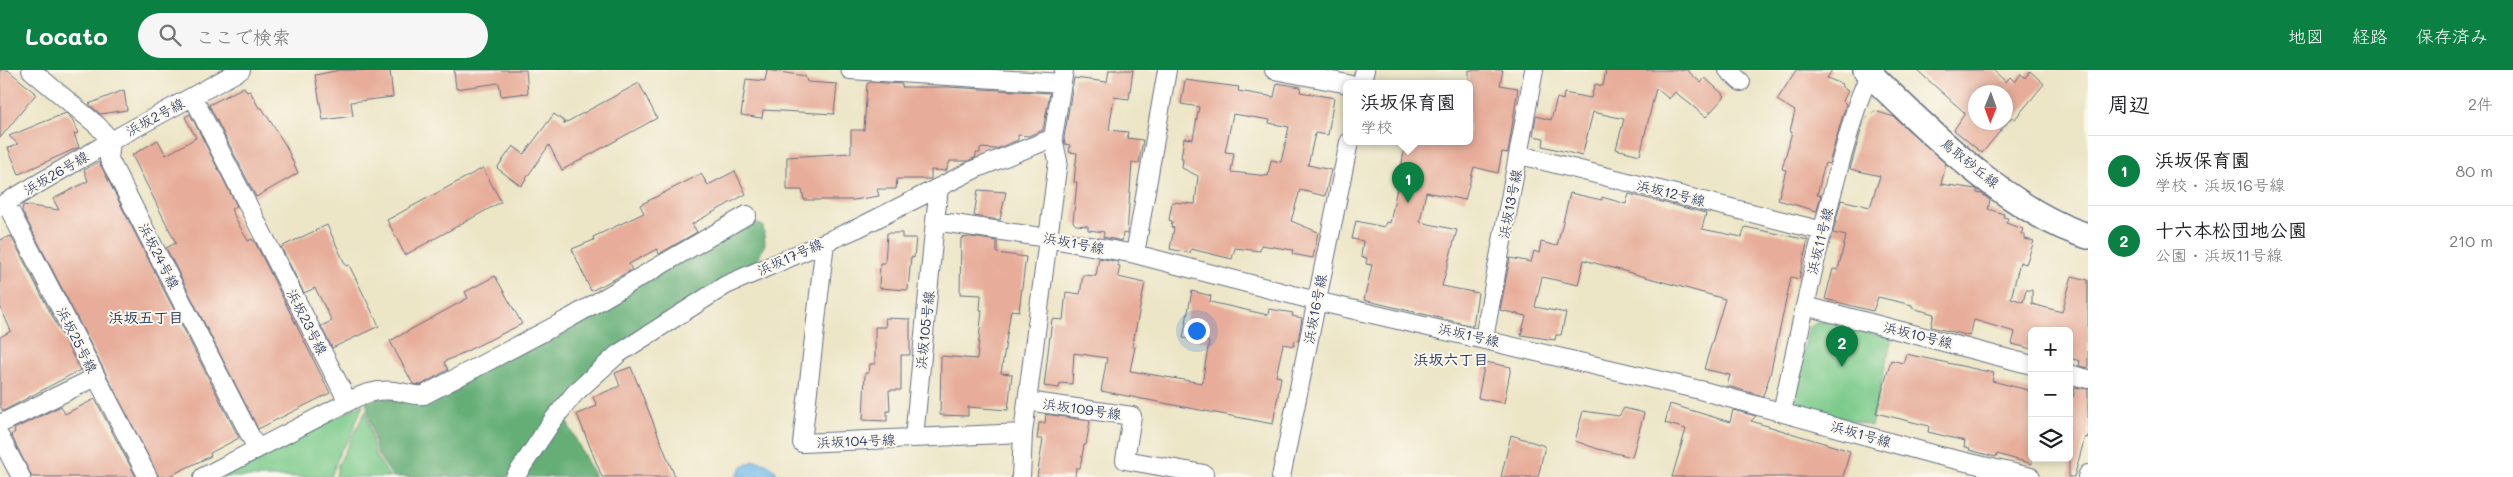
<!DOCTYPE html>
<html lang="ja">
<meta charset="utf-8">
<style>
body{margin:0;font-family:Mali,"Klee One",sans-serif;background:#f6f6f6;color:#202124}
.controls{position:absolute;right:15px;bottom:15px;display:grid;overflow:hidden;border-radius:8px;box-shadow:0 2px 8px #0003}
.controls button{width:45px;height:45px;display:grid;place-items:center;padding:0;border:0;border-bottom:1px solid #e0e0e0;background:#fff;color:#202124;font:25px sans-serif}
.compass{position:absolute;left:1968px;top:15px;width:45px;height:45px;border-radius:50%;background:#fff;box-shadow:0 2px 8px #0003;rotate:181deg}
.you{position:absolute;left:1196px;top:260px;width:18px;height:18px;margin:-12px;border:4px solid #fff;border-radius:50%;background:#1a73e8;box-shadow:0 0 0 8px #1a73e833}
.badge{display:grid;place-items:center;width:32px;height:32px;border-radius:50%;background:#0b8043;color:#fff;font-size:16px;font-weight:700}
.pin{position:absolute;translate:-50% -41px;filter:drop-shadow(0 1px 2px #0008)}
.pin::after{content:'';position:absolute;top:26px;width:18px;height:15px;background:inherit;clip-path:polygon(0 0,100% 0,50% 100%)}
.popup{position:absolute;left:1343px;top:10px;width:130px;height:65px;box-sizing:border-box;display:grid;place-content:center;border-radius:8px;background:#fff;filter:drop-shadow(0 1px 4px #0005);font-size:16px;white-space:nowrap;color:#757577}
.popup b{font-size:19px;color:#202124}
.popup::after{content:'';position:absolute;left:50%;top:100%;margin-left:-10px;border:10px solid transparent;border-top-color:#fff}
.list{margin:0;padding:0;list-style:none}
h2{display:flex;justify-content:space-between;align-items:center;height:65px;margin:0;padding:0 20px;font-size:21px}
h2 small{font-size:16px;font-weight:400;color:#757577}
.list li{display:grid;grid-template-columns:32px 1fr auto;gap:15px;align-items:center;box-sizing:border-box;height:70px;padding:0 20px;border-top:1px solid #e0e0e0}
.list b{display:block;font-size:19px;white-space:nowrap}
.list p{margin:0;font-size:16px;white-space:nowrap;color:#757577}
.list em{font-size:16px;font-style:normal;color:#757577}
.icon{flex:none;width:28px;height:28px;fill:none;stroke:currentColor;stroke-width:2;stroke-linecap:round;stroke-linejoin:round}
.map{position:relative;flex:none;width:2088px;height:407px;overflow:hidden}
header{display:flex;align-items:center;gap:30px;box-sizing:border-box;height:70px;padding:0 25px;background:#0b8043;color:#fff}
header strong{font-size:24px}
nav{display:flex;gap:28px;margin-inline-start:auto;font-size:18px}
.search{width:350px;height:45px;background:#f6f6f6;display:flex;align-items:center;gap:12px;box-sizing:border-box;padding:0 18px;border-radius:28px;color:#757577;font-size:19px}
main{display:flex}
aside{flex:1;background:#fff}
.map>svg:first-child{display:block}
</style>
<header>
<strong>Locato</strong>
<div class="search"><svg class="icon" aria-label="search" viewBox="0 0 24 24"><circle cx="10" cy="10" r="6"/><path d="M15 15l6 6"/></svg>ここで検索</div>
<nav><a>地図</a><a>経路</a><a>保存済み</a></nav>
</header>
<main>
<div class="map">
<svg width="2088" height="407" viewBox="0 0 2088 407">
<rect width="100%" height="100%" fill="#fbf7ec"/>
<filter id="ink" filterUnits="userSpaceOnUse"><feTurbulence type="fractalNoise" baseFrequency=".02" numOctaves="2"/><feDisplacementMap in="SourceGraphic" scale="10" xChannelSelector="R" yChannelSelector="G"/><feConvolveMatrix kernelMatrix="1 2 1 2 8 2 1 2 1" color-interpolation-filters="sRGB"/></filter>
<filter id="wash" filterUnits="userSpaceOnUse"><feTurbulence type="fractalNoise" baseFrequency=".0096" numOctaves="4" result="noise"/><feDisplacementMap in="SourceGraphic" scale="20" xChannelSelector="R" yChannelSelector="G"/><feGaussianBlur stdDeviation="1.12" result="paint"/><feColorMatrix in="noise" values="0 0 0 0 0 0 0 0 0 0 0 0 0 0 0 0 0 1.4 0 .05"/><feComposite in="paint" operator="in"/></filter>
<g filter="url(#wash)">
<rect width="100%" height="100%" fill="#ece5c6"/>
<path fill="#7ccb8b" stroke="#4c7d74" d="M1821 251 1892 268 1871 356 1800 337 1793 327 1809 257Z
M363 334 350 368 340 381 331 407H221Z
M366 340 375 385 390 407H336L338 395Z"/>
<path fill="#65af77" stroke="#406f6a" d="M754 152 763 156 765 174 756 194 656 249 614 280 508 407H393L377 384 366 331 379 328 404 330 739 157Z
M564 346 595 407H522Z"/>
<path fill="#6fb8e7" stroke="#4574a2" d="M753 391C765 391 774 395 778 407H736L741 398Z"/>
<g id="blocks">
<path fill="#e7ad9a" fill-rule="evenodd" d="M0 0H8L36 24 0 68Z
M340 0H390L393 27 351 32 353 46 323 50 315 5Z
M454 0H526L528 23 501 26 499 13 456 19Z
M767 0 805 6 807 12 837 14 834 44 763 40 762 48 741 45 746 9 765 11Z
M1109 0H1133L1129 29 1114 27 1109 60 1128 62 1127 68 1143 70 1139 93 1132 92 1127 164 1123 163 1122 171 1103 167 1104 162 1088 160V156L1076 155 1073 152 1077 112H1074L1077 83 1069 82 1070 75 1065 74 1064 68 1074 8 1107 12Z
M1469 0H1503L1500 15 1518 18 1508 83 1502 82 1498 103 1474 97 1465 130 1426 122 1420 152 1457 160 1442 216 1478 223 1473 256 1364 230 1372 195 1366 194 1367 188 1361 187 1363 171 1352 169 1356 151 1384 157 1386 152 1390 153 1406 72H1469Z
M1606 0H1687L1701 13 1705 8 1725 26 1706 47 1675 22 1669 29 1656 18 1640 85 1616 79 1624 49 1593 42 1582 86 1543 76 1544 68 1533 66 1536 46 1551 50 1557 28 1563 30 1564 23 1591 28 1595 14 1603 16Z
M1796 0H1832L1827 8 1842 14V17L1848 21 1843 31 1846 34 1829 94 1825 93 1817 125H1821L1817 141 1778 130 1786 100 1782 99 1792 62 1790 61 1795 41 1777 30Z
M1917 0H1993L2006 12 2010 7 2015 12 2021 4 2025 8 2030 1 2044 14 2015 49 2012 47 1982 83 1954 60 1965 43ZM1976 22H2006V52H1976Z
M1185 10 1239 17 1238 21 1274 27 1277 13 1301 17 1300 22 1334 28 1328 65 1315 63 1308 95 1331 100 1325 126 1300 120 1291 151 1318 162 1313 188 1292 184 1293 180 1261 175 1260 181 1235 178 1232 189 1191 179 1190 183 1170 179 1174 158 1171 157 1172 151 1169 150 1172 132 1195 134 1198 106 1182 98 1183 88H1181L1184 68 1193 69 1199 37 1181 34ZM1233 44 1270 50 1269 53 1289 57 1281 92 1271 90 1268 106 1231 102 1234 83 1225 82Z
M870 12 902 14V17H948L1050 23 1043 60 1028 66 1018 65V70L996 79 980 78V83H976V87L968 91H950L946 101 931 100V109H897L896 119H877L879 126 854 130H804L802 120H787V87L851 83V60H864L867 14Z
M639 13 657 48 562 100 549 75 521 116 497 98 513 76 524 84 554 44 565 52 563 54Z
M244 17 247 22 250 21 259 38H262L286 76 298 103 256 127 209 35Z
M124 20 127 40 100 44 89 34Z
M1875 41 1894 47 1946 94 1941 114 1977 119V123L1982 124 1990 130 1988 139 2004 144 2003 147 2008 148 2006 153 2023 159 2021 164 2025 165V169L2034 171 2026 194 2020 192 2011 228 2023 232 2026 220H2032V234L2062 242 2072 206 2088 210V298L2079 296 2080 291 2069 288V261H2032V279L2012 274 2015 262 1974 250 1970 266 1931 257 1934 244 1912 238V235L1878 227 1873 241 1825 229 1833 199 1838 200 1846 166 1833 163 1841 130 1870 137 1880 106 1850 99 1864 50Z
M66 43 72 49 78 63 74 64 79 77 19 104 8 78 18 74 9 66Z
M190 44 237 136 231 139 240 157 248 171 252 169 256 174 330 323 258 359 166 178 176 173 132 85 158 70 166 85 196 68 185 47Z
M99 92 239 368 210 383 211 386 167 407H159L22 141 23 135 59 140 53 129 88 111 84 100Z
M483 98 501 132 405 185 387 150Z
M735 101 746 124 692 154 697 162 659 184 657 179 629 194 632 200 591 221 572 179 594 170 593 167 644 143 640 135 701 104 708 115Z
M978 120 1006 122 1000 150 974 146Z
M1570 123 1602 130V127L1626 134 1629 124 1706 143 1702 159 1742 167 1745 157 1808 170 1799 209 1791 207 1770 305 1763 326 1727 316 1730 305 1704 299 1725 229 1584 190 1578 215 1542 207 1535 237 1566 243 1561 265H1556L1555 270 1521 265 1526 246 1500 240 1510 188 1531 192 1534 181 1539 183 1541 172 1557 176Z
M327 155 346 196 349 195 379 256 332 278 321 256 332 251 315 218 304 223 281 177Z
M887 163H902V168H916L914 188 911 187 908 220 879 218 880 193H885Z
M11 166 80 300 3 341 0 336V267L11 261 0 236V170Z
M971 167 997 171V183L1026 187 1019 241 1011 240 1001 303 1012 304 1008 340 968 337V346L940 345 941 286 977 289 982 240H980L981 225 960 224 961 168Z
M1099 188 1118 192 1117 195 1120 196 1118 207 1145 213 1132 277H1135L1130 301 1202 313 1209 272 1183 268 1192 221 1211 226 1210 232 1268 245 1269 239 1293 243 1292 246 1302 248 1298 271 1295 270 1294 276 1283 274 1276 306 1281 307 1273 354 1101 321 1107 288 1074 283 1072 314 1060 313 1059 318 1044 316 1052 249 1063 250 1066 222 1080 224 1083 205 1096 206Z
M495 206 522 254 444 292 448 300 421 315 413 314 390 271 468 228 465 222Z
M885 248 910 249V285H901V320H889L890 341H887V351L863 350 865 303H869L870 294H875V257H886Z
M1906 284 1994 303 1992 311 2032 321V394L1997 384 1996 387 1969 380 1970 378 1964 377 1965 371 1928 362 1929 356 1876 343 1891 290 1903 293Z
M1485 292 1511 297 1504 333 1478 328Z
M631 297 675 407H602L577 344 597 336 593 327 620 316 615 303Z
M2075 317 2088 319V368L2085 367 2074 407H2069V326L2073 327Z
M95 329 136 407H32L11 365 15 362 14 359 61 336 65 344Z
M1670 334 1730 352 1733 340 1756 346 1751 351 1850 381 1843 407H1672L1686 359 1665 353Z
M1624 338 1644 343 1632 387 1598 379 1575 371 1583 341 1619 346Z
M1046 344 1090 351 1086 375H1084L1080 398H1076L1075 407H1037L1043 369H1037L1039 353H1045Z
M1511 365 1545 376 1538 407H1501Z"/>
</g>
</g>
<g filter="url(#ink)">
<use href="#blocks" fill-opacity="0" stroke="#646f82" stroke-width="1"/>
<g fill="none" stroke-linecap="round" stroke-linejoin="round">
<g stroke="#646f82" stroke-width="20">
<path id="minor" d="M31 0 98 56 111 71 241 0
M850 0 1062 13
M1274 0 1348 14
M1728 0 1741 12
M1361 14 1365 0
M193 27 348 332 203 407
M111 71 109 89 257 379
M1520 85 1823 161
M939 118 935 151 1047 168 1135 184 1316 231 1700 320 1936 385 2031 407
M6 133 148 407
M0 136 111 71
M825 172 802 373 1023 363
M1135 184 1167 0
M1805 236 2032 295
M1484 268 1534 0
M2069 304 2088 309
M1027 331 1132 346 1125 390 1204 404
M348 332C365 322 381 318 401 322 410 324 415 326 424 325L570 248 747 145
M1782 342C1802 250 1821 157 1848 66 1853 49 1862 12 1875 0
M0 354 96 307
M0 367 21 407
M914 368 935 151
M515 407 553 350 575 323 618 284 726 215 858 158 975 99 1053 68 1064 0
M1021 407 1023 363 1058 91 1053 68
M1281 407 1349 72
M2087 407 2088 404"/>
</g>
<g stroke="#646f82" stroke-width="28">
<path id="secondary" d="M1866 0C1923 56 2011 144 2088 166"/>
</g>
<use href="#minor" stroke="#fff" stroke-width="18"/>
<use href="#secondary" stroke="#fff" stroke-width="25"/>
</g>
</g>
<g text-anchor="middle" stroke-width="4" stroke-linejoin="round" paint-order="stroke">
<g font-size="14" fill="#1b2f5e" stroke="#fbf7ec">
<text transform="translate(155 47) rotate(-28)" y="5">浜坂2号線</text>
<text transform="translate(1970 93) rotate(39)" y="5">鳥取砂丘線</text>
<text transform="translate(56 103) rotate(-30)" y="5">浜坂26号線</text>
<text transform="translate(1671 123) rotate(14)" y="5">浜坂12号線</text>
<text transform="translate(1510 134) rotate(-79)" y="5">浜坂13号線</text>
<text transform="translate(1820 171) rotate(-76)" y="5">浜坂11号線</text>
<text transform="translate(1074 173) rotate(11)" y="5">浜坂1号線</text>
<text transform="translate(159 186) rotate(63)" y="5">浜坂24号線</text>
<text transform="translate(790 187) rotate(-24)" y="5">浜坂17号線</text>
<text transform="translate(1315 239) rotate(-79)" y="5">浜坂16号線</text>
<text transform="translate(307 252) rotate(63)" y="5">浜坂23号線</text>
<text transform="translate(925 260) rotate(-84)" y="5">浜坂105号線</text>
<text transform="translate(1469 265) rotate(13)" y="5">浜坂1号線</text>
<text transform="translate(1918 265) rotate(14)" y="5">浜坂10号線</text>
<text transform="translate(77 270) rotate(63)" y="5">浜坂25号線</text>
<text transform="translate(1082 339) rotate(8)" y="5">浜坂109号線</text>
<text transform="translate(1861 364) rotate(16)" y="5">浜坂1号線</text>
<text transform="translate(856 371) rotate(-2)" y="5">浜坂104号線</text>
</g>
<g font-size="15" font-weight="bold" fill="#1b2f5e" stroke="#fbf7ec">
<text x="146" y="253">浜坂五丁目</text>
<text x="1451" y="295">浜坂六丁目</text>
</g>
</g>
</svg>
<div class="controls">
<button>+</button>
<button>−</button>
<button><svg class="icon" aria-label="layers" viewBox="0 0 24 24"><path d="M12 4l9 5-9 5-9-5zM3 14l9 5 9-5"/></svg></button>
</div>
<svg class="compass" viewBox="-18 -18 36 36"><path d="M0-13l5 13h-10z" fill="#e53935"/><path d="M0 13l5-13h-10z" fill="#757577"/></svg>
<div class="you"></div>
<div class="pin badge" style="left:1408px;top:133px">1</div>
<div class="popup"><b>浜坂保育園</b>学校</div>
<div class="pin badge" style="left:1842px;top:297px">2</div>
</div>
<aside>
<h2>周辺<small>2件</small></h2>
<ul class="list">
<li><span class="badge">1</span><div><b>浜坂保育園</b><p>学校 · 浜坂16号線</p></div><em>80 m</em></li>
<li><span class="badge">2</span><div><b>十六本松団地公園</b><p>公園 · 浜坂11号線</p></div><em>210 m</em></li>
</ul>
</aside>
</main>
